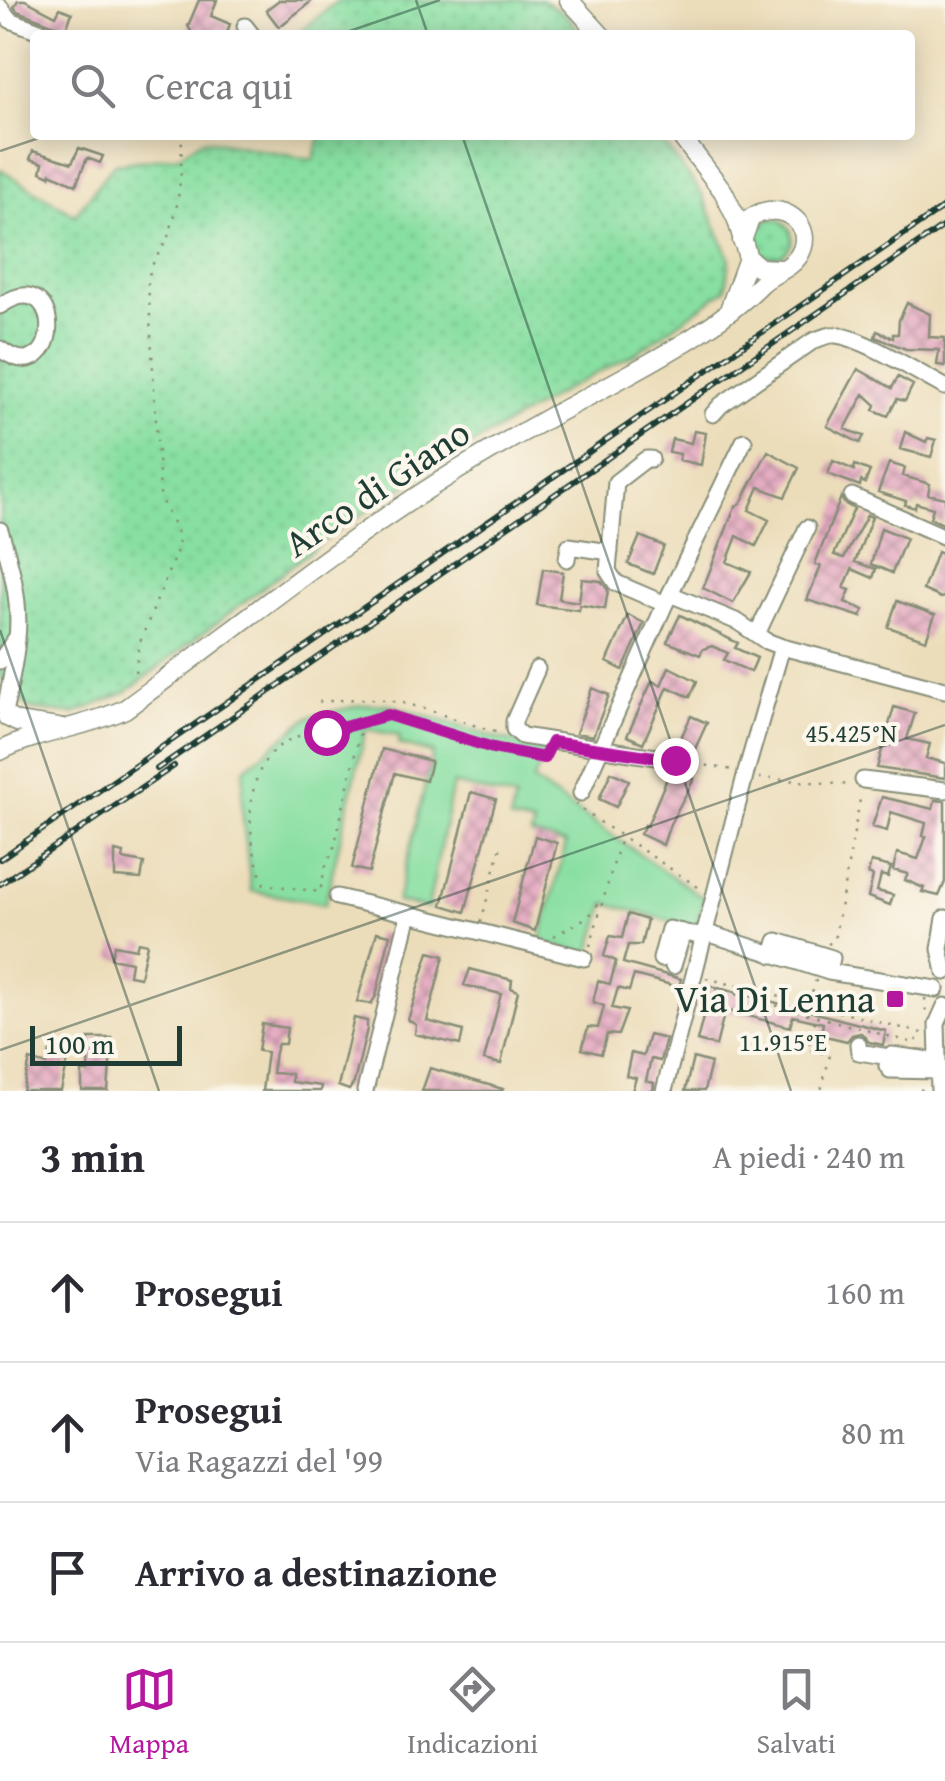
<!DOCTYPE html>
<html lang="it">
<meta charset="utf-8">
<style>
body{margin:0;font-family:"Gentium Book Plus",serif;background:#f2f2f3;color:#2b2b33}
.scale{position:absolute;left:30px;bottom:25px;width:152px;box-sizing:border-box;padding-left:10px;border:5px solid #1f3d34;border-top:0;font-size:28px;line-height:35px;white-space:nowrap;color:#1f3d34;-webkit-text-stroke:8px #fbf7ec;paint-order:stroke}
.stop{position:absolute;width:30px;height:30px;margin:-22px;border:8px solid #b5179e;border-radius:50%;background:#fff}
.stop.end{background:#b5179e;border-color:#fff;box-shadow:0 2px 10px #0008}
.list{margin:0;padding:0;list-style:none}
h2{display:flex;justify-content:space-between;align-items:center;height:130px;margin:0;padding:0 40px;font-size:42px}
h2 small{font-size:32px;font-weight:400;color:#7c7c81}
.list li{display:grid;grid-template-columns:65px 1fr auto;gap:30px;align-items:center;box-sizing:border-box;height:140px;padding:0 40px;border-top:2px solid #e1e1e2}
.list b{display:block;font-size:38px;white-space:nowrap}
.list p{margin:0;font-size:32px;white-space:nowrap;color:#7c7c81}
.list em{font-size:32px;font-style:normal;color:#7c7c81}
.icon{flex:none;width:55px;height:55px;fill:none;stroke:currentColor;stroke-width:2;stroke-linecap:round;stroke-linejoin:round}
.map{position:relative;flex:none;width:945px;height:1091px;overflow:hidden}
.search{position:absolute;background:#fff;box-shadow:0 5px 25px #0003;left:30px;right:30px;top:30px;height:110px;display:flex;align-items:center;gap:25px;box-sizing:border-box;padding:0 35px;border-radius:10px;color:#7c7c81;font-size:38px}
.sheet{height:550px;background:#fff}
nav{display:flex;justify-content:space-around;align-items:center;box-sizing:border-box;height:140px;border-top:2px solid #e1e1e2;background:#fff;font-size:28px;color:#7c7c81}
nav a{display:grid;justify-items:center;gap:5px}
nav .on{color:#b5179e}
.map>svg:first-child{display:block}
</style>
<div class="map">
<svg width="945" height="1091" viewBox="0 0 945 1091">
<defs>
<pattern id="grass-dots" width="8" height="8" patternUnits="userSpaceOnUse" patternTransform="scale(2.5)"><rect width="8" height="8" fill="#88dfa2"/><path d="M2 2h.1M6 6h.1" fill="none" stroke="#75c08c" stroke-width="1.8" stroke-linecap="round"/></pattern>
<pattern id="building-cross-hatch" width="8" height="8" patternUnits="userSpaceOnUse" patternTransform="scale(2.5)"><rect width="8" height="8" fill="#e6adc3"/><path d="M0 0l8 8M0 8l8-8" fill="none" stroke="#ba8e9f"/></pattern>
</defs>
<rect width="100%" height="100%" fill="#fbf7ec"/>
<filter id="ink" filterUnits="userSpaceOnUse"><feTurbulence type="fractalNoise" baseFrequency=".01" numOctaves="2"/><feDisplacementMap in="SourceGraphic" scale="20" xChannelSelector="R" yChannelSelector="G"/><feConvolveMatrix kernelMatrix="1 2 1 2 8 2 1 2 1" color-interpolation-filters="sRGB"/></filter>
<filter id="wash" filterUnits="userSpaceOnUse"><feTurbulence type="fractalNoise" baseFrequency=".0048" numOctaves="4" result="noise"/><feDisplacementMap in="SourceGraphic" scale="40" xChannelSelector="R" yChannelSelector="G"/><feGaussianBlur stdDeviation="2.25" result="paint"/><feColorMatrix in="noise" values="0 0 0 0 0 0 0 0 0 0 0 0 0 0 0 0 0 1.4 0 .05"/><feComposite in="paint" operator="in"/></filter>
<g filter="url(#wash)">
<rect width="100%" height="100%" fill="#ecddba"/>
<path fill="url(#grass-dots)" stroke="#548e6b" stroke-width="2.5" d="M339 0H543L566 15 582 35H296Z
M321 135H657L702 194 730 259 726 289 636 353 570 387 434 467 334 533 125 693 74 714 30 709 0 675V169L75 215 114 164 178 156 203 139 313 160Z
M754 238a19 19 0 1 1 38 0a19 19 0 1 1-38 0Z"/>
<path fill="#88dfa2" stroke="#548e6b" stroke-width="2.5" d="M388 704 500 739 548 749 533 781 705 899 695 928 606 903 590 954 540 942 566 844 531 835 534 825 510 820 515 799 453 784 428 908 397 902 433 753 398 744 400 736 366 729 325 904 251 891 242 809 244 769 309 717 361 705Z"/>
<g id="blocks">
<path fill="url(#building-cross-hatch)" d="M18 0H25L56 16 60 8 72 13 64 35 55 25 17 11 14 7Z
M199 0H217L211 16 230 24 226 35H193L188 26Z
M279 0H313L279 27 266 10Z
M79 148 103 156 100 163 87 158 76 185 51 173 50 176 41 172 43 163 30 159 33 151 72 163Z
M907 303 930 314 929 337 945 338V366L937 365 939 350 906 349 875 337 877 331 893 338V334H898L899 320Z
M858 369 892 388 898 377 913 385 905 401 897 399 888 416 874 410 876 405 864 394 845 429 864 436 860 443 827 426Z
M694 431 706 433 701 465 679 460 680 454 669 452 672 439 691 443Z
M905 432 926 442 928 438 936 440 931 457 900 449Z
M768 451 799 468 785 497 759 487 749 510 769 520 756 546 737 536 727 562 751 572 733 603 703 588 735 507 741 503Z
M833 461 854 470 855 465 870 471 865 483 861 481 860 486 828 474Z
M889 463 905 468 903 476 930 484 928 494 945 498V525L930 518 933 508 916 503 915 508 905 505 906 501 878 492Z
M841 497 844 503 854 509 834 555 844 558 867 515 872 517 855 562 876 569 873 578 852 569 844 588 850 590 845 602 864 610 861 617 807 600 821 566 815 564Z
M881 528 906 538 892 573 871 564Z
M640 536 664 546 653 574 628 564Z
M937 552 945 555V597L941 598 923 590Z
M543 569 563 572 559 599 579 602 582 579 601 581 608 590 605 609 580 605 579 610 537 605Z
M897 601 935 615 926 640 888 627Z
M628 615 644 623 623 670 607 662Z
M680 615 738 643 735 648 757 658 751 672 724 660 728 653 712 646 703 649 700 655 667 642Z
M669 667 697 681 690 697 668 687 643 743 627 736 652 681 661 685Z
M592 688 609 695 593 736 576 733Z
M894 707 915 713 907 739 930 744 926 758 945 763V778L877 768Z
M691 716 707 723 694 751 678 744Z
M382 749 431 761 426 781 395 773 369 872 352 868Z
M670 771 694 779 670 824 663 845 640 834 645 825 647 826Z
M611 772 629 780 616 807 599 799Z
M471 792 496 799 465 912 442 905Z
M882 797 933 809 935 800 945 801V882L939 896 922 892 924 888 905 880 908 874 893 870 897 853 918 859 926 837 923 836 926 823 891 812 887 831 872 827Z
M535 836 557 843 535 931 512 923Z
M115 851 124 853 123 859 144 863 141 879 115 877Z
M871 862 891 867 888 877 881 875 877 891 893 895 890 905 868 897 873 876 868 874Z
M628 914 647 920 641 945H628L623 963 681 979 679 987 634 975 629 991 618 988 612 1008 627 1011 618 1035 607 1034 601 1054 582 1049 588 1027 598 1028 604 1006 593 1002 598 981 610 984 616 961 604 956 610 936 622 938Z
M377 932 390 935 376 996 371 1004 357 1002Z
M138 942 147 944 140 977 129 975 131 962 111 958 114 945 136 949Z
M429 952 444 956 427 1021 463 1031 460 1045 415 1034 416 1025 408 1020Z
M470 969 512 980 511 988 518 991 501 1064 484 1060 501 994 464 985Z
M711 986 886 1031 883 1045 869 1042 861 1033 852 1035 847 1041 821 1035 823 1023 793 1016 790 1027 725 1010 716 1046 697 1041Z
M354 1018 367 1021V1029L354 1083 349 1090 338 1086Z
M262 1024 287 1028 285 1044H278L275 1052 272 1073 291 1074V1082L321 1086 320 1091H262L267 1052 258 1051Z
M649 1035 666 1039 660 1061 651 1059 646 1081 654 1083 653 1091H632L636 1078 626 1076 631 1053 643 1056Z
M89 1038H112L108 1091H82V1072H88Z
M50 1052 69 1056 61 1091H23L30 1060 47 1065Z
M693 1058 711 1063 704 1091H685Z
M430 1068 503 1089 502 1091H422Z"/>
</g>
</g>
<g filter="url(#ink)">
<use href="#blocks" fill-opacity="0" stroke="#868d77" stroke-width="2.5"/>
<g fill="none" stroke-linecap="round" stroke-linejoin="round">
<g stroke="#868d77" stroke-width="19">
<path id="minor" d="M0 7 10 20 50 35
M245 26 252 35
M0 306C66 259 64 396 0 349
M713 414 721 405 813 341C821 338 828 334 836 335 864 338 918 373 945 387
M651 459H646L616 482 608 571 616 583 665 604
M852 496 945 537
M0 530C25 609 21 631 5 709
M567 559 569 546 610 552
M670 594 738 622 766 641 782 647 945 690
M757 634 807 528
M0 661 16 638
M537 669 514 721V729L522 736 675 760
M863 780 945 790
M581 793 665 604 744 441
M337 897 409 914
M945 918 940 949 945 972
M704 932 829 972 936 989
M773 955 777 941 832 958 829 972
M661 959 669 929 703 937
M673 966 683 932
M858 1044 859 1052 889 1057
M938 1061 892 1055 887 1066 890 1070 938 1071
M365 1091 409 914 584 958
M664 1091 746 772 782 647
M939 1091 937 1024 945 1006"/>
</g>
<g stroke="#868d77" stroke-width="21">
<path id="major" d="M569 0 601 35
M680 135 723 191 737 220 748 258 760 268 781 269
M729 310 748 258
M7 717 17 722 58 728
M0 751C38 731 85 728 125 709 235 629 341 542 458 470 506 441 554 414 604 388 660 357 716 329 761 284 772 273 789 270 798 257 819 226 780 196 750 219L742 241"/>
</g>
<path stroke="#868d77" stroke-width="2.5" stroke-dasharray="2.5 8" stroke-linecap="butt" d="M135 672 140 642 178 548C181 525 164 515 160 493L148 282C151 257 163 253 170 231 181 199 181 169 182 135
M319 702C343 700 368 697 392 701 429 707 464 725 501 732
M362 723 334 848 325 868 320 892 264 884C245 839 239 758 296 737 312 730 333 732 350 727 363 724 375 719 388 715L493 748 544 758 547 752
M686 762 733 770
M759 778 851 785
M577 803 576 806 704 891
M481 922 501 846
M554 936 589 916 602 899
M828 944 834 941 861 794
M590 946 621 838
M706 978 918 1032
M816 980 809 1004 817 1014
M705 986 910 1042 916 1043 918 1032 925 1034
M925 998 926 1015
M815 1021 808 1049 830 1055 821 1091
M921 1091 922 1086"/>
<use href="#minor" stroke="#fff" stroke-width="15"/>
<use href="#major" stroke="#fff" stroke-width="18"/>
<g stroke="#1f3d34" stroke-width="6">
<path id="rail" d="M157 769 945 225
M0 859 945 206
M0 884 174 766"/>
</g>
<use href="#rail" stroke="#fbf7ec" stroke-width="2.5" stroke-dasharray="8" stroke-linecap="butt"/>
</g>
</g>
<g fill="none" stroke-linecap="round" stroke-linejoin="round" filter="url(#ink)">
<path stroke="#b5179e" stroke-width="12" d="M326 732 388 715 493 748 544 758 552 742 675 760"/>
</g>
<path fill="none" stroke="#1f3d34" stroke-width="2.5" stroke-opacity="0.45" d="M416 0 428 35M338 35 440 0M462 135 791 1091M0 151 48 135M0 630 159 1091M0 1050 945 725"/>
<rect fill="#b5179e" stroke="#fbf7ec" stroke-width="4" x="885" y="989" width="20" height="20" rx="5"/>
<g text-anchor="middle" stroke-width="8" stroke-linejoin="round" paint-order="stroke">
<g font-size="38" fill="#1f3d34" stroke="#fbf7ec">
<text transform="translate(377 488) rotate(-34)" y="13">Arco di Giano</text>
</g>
<g font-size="38" fill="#1f3d34" stroke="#fbf7ec" text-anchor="end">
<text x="875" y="1012">Via Di Lenna</text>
</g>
</g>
<g font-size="25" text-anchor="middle" fill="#1f3d34" stroke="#fbf7ec" stroke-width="8" stroke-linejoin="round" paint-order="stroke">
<text x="851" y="742">45.425°N</text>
<text x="783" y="1051">11.915°E</text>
</g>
</svg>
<div class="scale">100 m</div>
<div class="stop" style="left:326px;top:732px"></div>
<div class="stop end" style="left:675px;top:760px"></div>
<div class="search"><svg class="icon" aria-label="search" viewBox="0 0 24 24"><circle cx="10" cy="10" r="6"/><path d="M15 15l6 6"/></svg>Cerca qui</div>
</div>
<section class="sheet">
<h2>3 min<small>A piedi · 240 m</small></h2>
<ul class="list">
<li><svg class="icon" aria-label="ahead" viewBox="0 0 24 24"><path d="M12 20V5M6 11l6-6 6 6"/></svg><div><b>Prosegui</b></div><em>160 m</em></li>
<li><svg class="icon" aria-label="ahead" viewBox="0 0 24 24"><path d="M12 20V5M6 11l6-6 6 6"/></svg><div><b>Prosegui</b><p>Via Ragazzi del '99</p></div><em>80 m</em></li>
<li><svg class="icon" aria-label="arrive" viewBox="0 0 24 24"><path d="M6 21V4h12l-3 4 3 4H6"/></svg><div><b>Arrivo a destinazione</b></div></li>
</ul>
</section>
<nav>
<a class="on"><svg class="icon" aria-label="map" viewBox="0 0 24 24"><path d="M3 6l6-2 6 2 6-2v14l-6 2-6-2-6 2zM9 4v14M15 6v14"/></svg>Mappa</a>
<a><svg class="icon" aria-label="directions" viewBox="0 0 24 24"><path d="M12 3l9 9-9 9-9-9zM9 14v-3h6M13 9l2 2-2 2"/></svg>Indicazioni</a>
<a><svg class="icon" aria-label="saved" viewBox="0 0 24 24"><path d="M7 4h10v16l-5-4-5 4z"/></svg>Salvati</a>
</nav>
